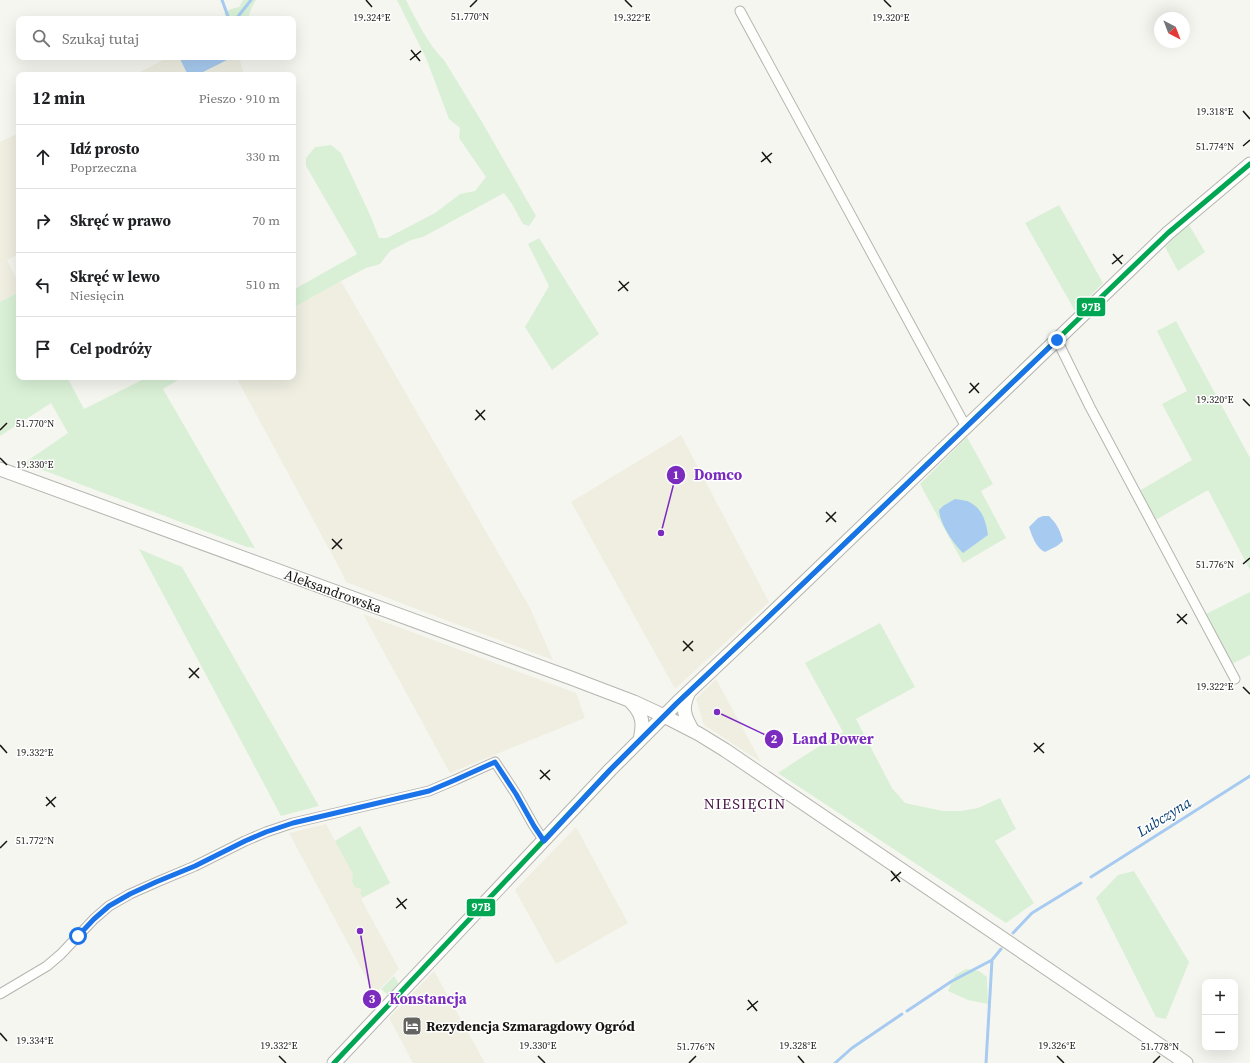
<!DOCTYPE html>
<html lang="pl">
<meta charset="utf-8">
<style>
body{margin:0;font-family:"Source Serif 4",serif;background:#f2f2f2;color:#202124}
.controls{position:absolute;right:12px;bottom:12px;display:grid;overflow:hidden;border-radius:8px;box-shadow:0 4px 16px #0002}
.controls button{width:36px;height:36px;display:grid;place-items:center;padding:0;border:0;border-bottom:1px solid #e0e0e0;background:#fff;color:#202124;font:20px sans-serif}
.compass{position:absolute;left:1154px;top:12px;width:36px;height:36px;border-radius:50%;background:#fff;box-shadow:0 4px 16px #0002;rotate:138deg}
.stop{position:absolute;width:12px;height:12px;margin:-9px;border:3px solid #1a73e8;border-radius:50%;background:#fff}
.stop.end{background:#1a73e8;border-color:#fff;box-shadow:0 1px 4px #0008}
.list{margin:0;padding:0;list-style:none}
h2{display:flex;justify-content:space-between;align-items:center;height:52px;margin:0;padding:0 16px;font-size:17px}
h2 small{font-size:13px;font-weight:400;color:#757577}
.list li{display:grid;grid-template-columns:26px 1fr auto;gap:12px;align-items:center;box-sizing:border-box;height:64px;padding:0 16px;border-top:1px solid #e0e0e0}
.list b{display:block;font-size:15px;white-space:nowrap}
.list p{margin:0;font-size:13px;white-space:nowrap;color:#757577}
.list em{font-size:13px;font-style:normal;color:#757577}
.icon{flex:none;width:22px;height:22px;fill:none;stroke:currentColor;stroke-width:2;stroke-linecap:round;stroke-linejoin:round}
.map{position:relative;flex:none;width:1250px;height:1063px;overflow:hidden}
.search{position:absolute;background:#fff;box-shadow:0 4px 16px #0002;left:16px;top:16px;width:280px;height:44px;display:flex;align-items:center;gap:10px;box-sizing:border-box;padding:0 14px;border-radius:8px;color:#757577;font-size:15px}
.panel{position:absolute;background:#fff;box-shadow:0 4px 16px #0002;left:16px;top:72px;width:280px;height:308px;border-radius:8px}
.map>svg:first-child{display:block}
</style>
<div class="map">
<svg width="1250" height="1063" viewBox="0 0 1250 1063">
<rect width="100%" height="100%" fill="#f6f6f1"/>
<path fill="#efeee1" d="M169 57H239L244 75H134Z
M19 133V254L7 260 19 284V292L0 302V142Z
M341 281 529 606 553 660 451 622 346 582 342 573 236 377H293V308Z
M681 435 769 602 675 689 571 502Z
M363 614 576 693 585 718 450 773Z
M716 679 761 762 704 725 696 699Z
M326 824 335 841 360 826 390 883 361 899 399 969 375 994 289 833Z
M576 827 628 923 556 964 515 890Z
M434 971 485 1063H413L389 1018Z"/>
<path fill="#d9f0d6" d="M243 0H256L251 9 248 19H227L224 13 231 9 239 7Z
M397 0H406C417 21 427 43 444 60L482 122 536 216 529 226 523 224 512 204 504 193 423 237 411 240 390 251 380 264 366 268 341 281 293 308V290L357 254 306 166V158L315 147 331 145 341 153 371 217 379 238H387L435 213 460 194 475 191 486 177 459 138 460 128 449 119 426 58Z
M1059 205 1103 283 1075 311 1025 223Z
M1188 223 1205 252 1178 271 1165 247Z
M539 238 599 334 552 370 525 327 549 286 528 244Z
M19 292V377H67L84 409 148 377H183L163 389 255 548 247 547 24 463 68 433 51 403 0 436V302Z
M1176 321 1250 458V570L1208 490 1154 521 1139 491 1192 460 1162 404 1187 391 1157 331Z
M967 437 993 484 981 491 1006 538 963 563 920 484Z
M139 549 182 567 319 806 281 816Z
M1250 592V655L1232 664 1206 614Z
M880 623 915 687 856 719 892 788 905 803 943 811H961L978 808 1000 798 1016 829 995 841 1034 903 1006 923 778 773 802 757 843 732 805 663Z
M360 826 390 883 363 897 360 894 362 890 361 889 355 887 352 881 353 874 335 841Z
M1134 871 1189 962 1166 1019 1156 1017 1096 898 1118 875Z
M966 969 979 971 987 977 988 1004 968 1000 948 991 955 975Z
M394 976 399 984 388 995 381 989Z"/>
<path fill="#a7cbf0" d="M184 57H231V58L197 75H188L180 59Z
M955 499C959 500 964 500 967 501 982 507 986 521 988 535L963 553C953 543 940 524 939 510L943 506Z
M1043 516H1049C1057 524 1060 530 1063 541L1057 546 1045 552C1036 548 1032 536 1029 527L1038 518Z"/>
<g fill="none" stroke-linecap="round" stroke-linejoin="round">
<path stroke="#a7cbf0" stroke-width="3" d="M222 0 229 19
M236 19 251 0
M1091 877 1250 776
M1013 933 1032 913 1081 883
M907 1011 952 981 992 960
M835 1063 852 1048 902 1014
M986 1063 992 960 1001 949"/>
<g stroke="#b5b4b0" stroke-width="11">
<path id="street" d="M740 11 966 427
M1057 340 1090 407 1235 679
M0 994 47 966 61 954 94 919 109 906 130 894 157 882 195 866 245 841 266 832 293 823 429 791 455 780 495 762 516 794 534 826 544 841"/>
</g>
<g stroke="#b5b4b0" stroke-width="15">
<path id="secondary" d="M0 469 571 678 634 702 664 716 699 734 725 750 1186 1063
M689 692C681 708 684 716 693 731
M630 701C643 714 644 723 640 740
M334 1063 610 770 677 703 764 621 1168 233 1250 164"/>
</g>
<use href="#street" stroke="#fefefd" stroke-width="9"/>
<use href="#secondary" stroke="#fefefd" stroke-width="13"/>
<g stroke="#fff" stroke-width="8">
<path id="bus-1" d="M334 1063 610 770 677 703 764 621 1168 233 1250 164"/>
</g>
<use href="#bus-1" stroke="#00a651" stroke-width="5"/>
</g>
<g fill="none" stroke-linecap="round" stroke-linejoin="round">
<path stroke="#1a73e8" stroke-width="5" d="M78 936 94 919 109 906 130 894 156 882 195 866 245 841 266 832 293 823 429 791 455 780 495 762 516 794 534 826 544 841 610 770 677 703 764 621 1057 340"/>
</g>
<path fill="none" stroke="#161512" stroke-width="1.5" d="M366 0 372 7M625 0 632 7M884 0 891 7M470 7 477 0M411 50 420 61M410 60 421 51M1243 111 1250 119M1243 146 1250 140M762 152 771 163M761 162 772 153M1113 254 1122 264M1112 264 1123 255M619 281 628 291M618 291 629 282M970 383 979 393M969 393 979 383M1243 399 1250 406M476 410 485 420M475 420 485 410M0 430 7 423M0 458 7 465M826 512 836 522M826 522 836 512M332 539 342 549M332 549 342 539M1243 564 1250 558M1177 614 1187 624M1177 623 1187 614M683 641 693 651M683 651 693 641M189 668 199 678M189 678 199 668M1243 687 1250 694M1034 743 1044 753M0 745 7 753M1034 752 1044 743M540 770 550 780M540 779 550 770M46 797 55 807M46 806 56 797M0 848 7 841M891 871 900 882M891 881 901 872M397 898 406 909M396 908 407 899M748 1000 757 1011M747 1010 758 1001M0 1033 7 1041M279 1056 286 1063M538 1056 545 1063M798 1056 804 1063M1057 1056 1064 1063M689 1063 696 1056M1153 1063 1160 1056"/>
<defs>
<g id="hotel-square" transform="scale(1)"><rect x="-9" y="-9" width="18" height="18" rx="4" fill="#646460" stroke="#fff"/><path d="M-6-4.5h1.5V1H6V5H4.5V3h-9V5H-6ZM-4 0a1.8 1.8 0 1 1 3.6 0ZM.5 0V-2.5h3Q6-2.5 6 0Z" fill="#fff"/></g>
</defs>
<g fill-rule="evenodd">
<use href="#hotel-square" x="412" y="1026"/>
</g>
<g text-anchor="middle" stroke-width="3" stroke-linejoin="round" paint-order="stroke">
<g font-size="14" fill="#161512" stroke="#fff">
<text transform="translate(333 591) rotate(20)" y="5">Aleksandrowska</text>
</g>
<g font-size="14" font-weight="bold" fill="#161512" stroke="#fff" text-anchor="start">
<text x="426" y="1031">Rezydencja Szmaragdowy Ogród</text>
</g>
<g font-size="15" letter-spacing="1" fill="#471543" stroke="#fff">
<text x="745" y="809">NIESIĘCIN</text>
</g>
<g font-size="15" font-style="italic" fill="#073f72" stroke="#fff">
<text transform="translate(1164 817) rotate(-32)" y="5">Lubczyna</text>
</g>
</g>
<g font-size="10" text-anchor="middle" fill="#161512" stroke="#fff" stroke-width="3" stroke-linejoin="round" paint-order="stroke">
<text x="470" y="20">51.770°N</text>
<text x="372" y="21">19.324°E</text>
<text x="632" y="21">19.322°E</text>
<text x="891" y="21">19.320°E</text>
<text x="1215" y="115">19.318°E</text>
<text x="1215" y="150">51.774°N</text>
<text x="1215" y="403">19.320°E</text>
<text x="35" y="427">51.770°N</text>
<text x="35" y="468">19.330°E</text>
<text x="1215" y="568">51.776°N</text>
<text x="1215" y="690">19.322°E</text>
<text x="35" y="756">19.332°E</text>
<text x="35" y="844">51.772°N</text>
<text x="35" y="1044">19.334°E</text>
<text x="279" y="1049">19.332°E</text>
<text x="538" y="1049">19.330°E</text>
<text x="798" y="1049">19.328°E</text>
<text x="1057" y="1049">19.326°E</text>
<text x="696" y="1050">51.776°N</text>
<text x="1160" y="1050">51.778°N</text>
</g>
<path fill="none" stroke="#7b2cbf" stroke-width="1.5" d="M661 533L676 475M717 712L774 739M360 931L372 999"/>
<g fill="#7b2cbf" stroke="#fff" stroke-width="1.5">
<circle cx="661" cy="533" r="4"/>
<circle cx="717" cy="712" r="4"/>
<circle cx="360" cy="931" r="4"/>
<circle cx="676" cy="475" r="10"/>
<circle cx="774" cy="739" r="10"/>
<circle cx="372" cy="999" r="10"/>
</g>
<g font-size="12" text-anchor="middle" font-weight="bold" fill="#fff">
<text x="676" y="479">1</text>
<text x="774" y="743">2</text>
<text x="372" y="1003">3</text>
</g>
<g font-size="15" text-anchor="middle" font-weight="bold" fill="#7b2cbf" stroke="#fff" stroke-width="3" stroke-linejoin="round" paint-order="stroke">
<text x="718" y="480">Domco</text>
<text x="833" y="744">Land Power</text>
<text x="428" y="1004">Konstancja</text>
</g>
<g stroke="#fff" stroke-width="1.5">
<rect x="1076" y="297" width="30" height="20" rx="4" fill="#00a651"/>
<rect x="466" y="898" width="30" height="19" rx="4" fill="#00a651"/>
</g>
<g font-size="11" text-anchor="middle" font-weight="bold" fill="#fff">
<text x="1091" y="311">97B</text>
<text x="481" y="911">97B</text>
</g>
</svg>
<div class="controls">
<button>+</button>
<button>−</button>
</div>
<svg class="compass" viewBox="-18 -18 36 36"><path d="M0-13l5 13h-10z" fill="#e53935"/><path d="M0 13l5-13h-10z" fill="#757577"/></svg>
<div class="stop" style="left:78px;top:936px"></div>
<div class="stop end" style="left:1057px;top:340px"></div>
<div class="search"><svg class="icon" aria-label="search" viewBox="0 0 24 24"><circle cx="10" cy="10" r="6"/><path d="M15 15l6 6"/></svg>Szukaj tutaj</div>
<section class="panel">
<h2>12 min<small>Pieszo · 910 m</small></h2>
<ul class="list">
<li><svg class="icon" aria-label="ahead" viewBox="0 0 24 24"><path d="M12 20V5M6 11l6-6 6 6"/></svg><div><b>Idź prosto</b><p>Poprzeczna</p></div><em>330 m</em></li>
<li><svg class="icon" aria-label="right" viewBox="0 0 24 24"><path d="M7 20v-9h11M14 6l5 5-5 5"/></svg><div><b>Skręć w prawo</b></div><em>70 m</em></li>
<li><svg class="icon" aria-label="left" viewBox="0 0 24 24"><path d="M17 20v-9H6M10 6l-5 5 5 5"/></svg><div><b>Skręć w lewo</b><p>Niesięcin</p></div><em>510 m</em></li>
<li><svg class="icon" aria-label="arrive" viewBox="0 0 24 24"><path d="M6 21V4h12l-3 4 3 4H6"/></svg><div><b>Cel podróży</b></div></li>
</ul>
</section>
</div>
